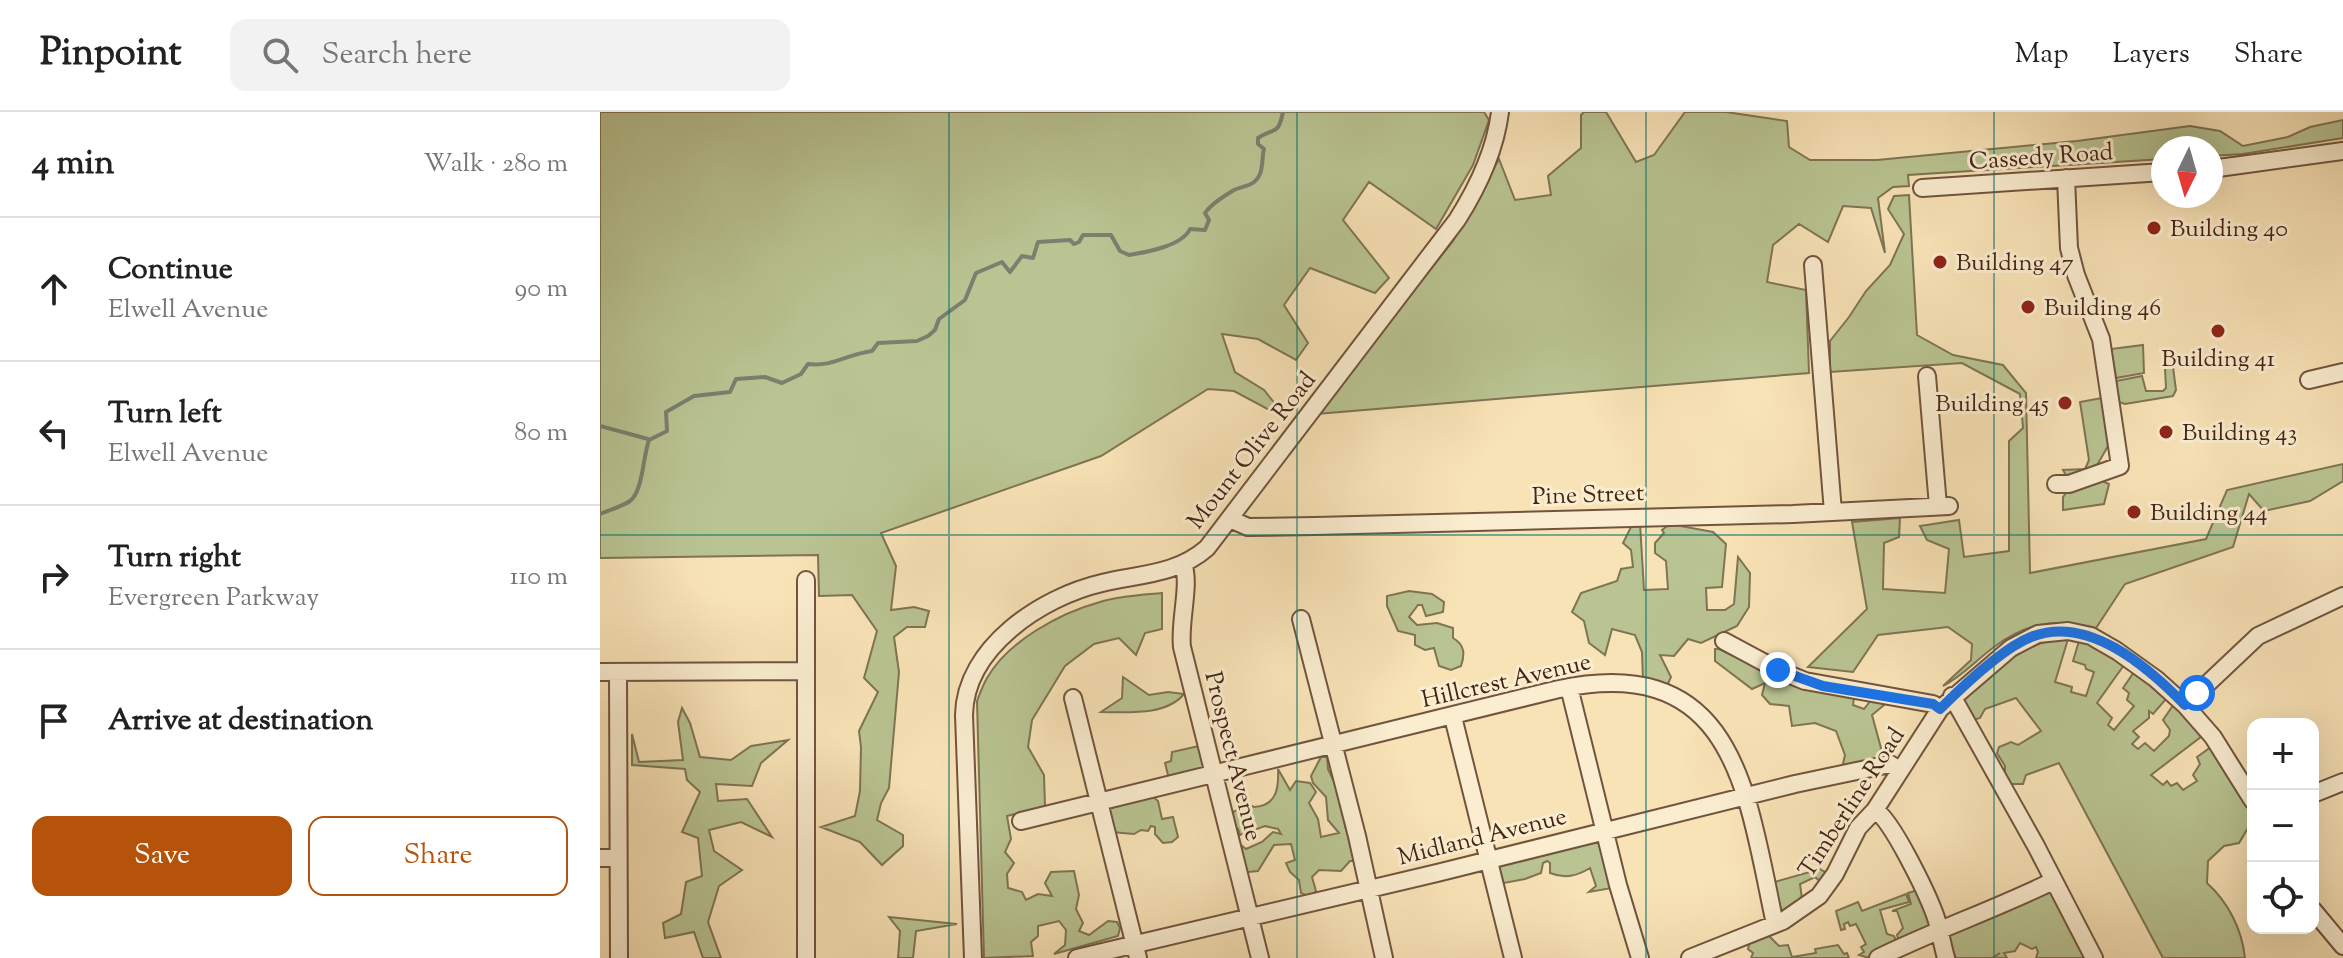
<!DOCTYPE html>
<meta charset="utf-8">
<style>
body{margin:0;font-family:"Sorts Mill Goudy",serif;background:#f2f2f2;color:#222}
.controls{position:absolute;right:24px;bottom:24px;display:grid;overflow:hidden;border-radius:16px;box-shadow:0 8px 32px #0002}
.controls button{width:72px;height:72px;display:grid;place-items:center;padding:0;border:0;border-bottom:2px solid #e0e0e0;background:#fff;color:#222;font:40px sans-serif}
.compass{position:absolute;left:1551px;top:24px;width:72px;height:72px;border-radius:50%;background:#fff;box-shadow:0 8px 32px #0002;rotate:185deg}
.stop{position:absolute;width:24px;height:24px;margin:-18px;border:6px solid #1a73e8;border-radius:50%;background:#fff}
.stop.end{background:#1a73e8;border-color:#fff;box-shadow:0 2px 8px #0008}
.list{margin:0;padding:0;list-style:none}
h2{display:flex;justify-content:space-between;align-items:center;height:104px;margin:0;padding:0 32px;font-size:34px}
h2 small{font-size:26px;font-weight:400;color:#767676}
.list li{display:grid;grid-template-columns:52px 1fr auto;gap:24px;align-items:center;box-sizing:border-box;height:144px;padding:0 32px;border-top:2px solid #e0e0e0}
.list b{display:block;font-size:30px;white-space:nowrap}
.list p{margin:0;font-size:26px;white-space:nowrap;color:#767676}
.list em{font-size:26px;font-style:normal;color:#767676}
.actions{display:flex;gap:16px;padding:24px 32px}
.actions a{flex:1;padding:18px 0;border:2px solid #b45309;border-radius:16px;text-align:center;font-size:28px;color:#b45309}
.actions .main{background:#b45309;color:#fff}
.icon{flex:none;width:44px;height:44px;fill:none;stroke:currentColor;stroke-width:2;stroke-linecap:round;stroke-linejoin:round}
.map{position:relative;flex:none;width:1743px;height:846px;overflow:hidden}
header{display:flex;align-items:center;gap:48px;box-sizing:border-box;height:112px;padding:0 40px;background:#fff;border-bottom:2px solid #e0e0e0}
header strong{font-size:38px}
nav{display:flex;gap:44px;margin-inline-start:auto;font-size:28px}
.search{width:560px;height:72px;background:#f2f2f2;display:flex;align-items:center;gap:20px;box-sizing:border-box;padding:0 28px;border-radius:16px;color:#767676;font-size:30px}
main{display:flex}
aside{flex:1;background:#fff}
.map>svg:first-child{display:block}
</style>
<header>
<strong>Pinpoint</strong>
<div class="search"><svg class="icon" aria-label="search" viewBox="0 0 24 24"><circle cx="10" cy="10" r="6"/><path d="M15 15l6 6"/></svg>Search here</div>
<nav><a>Map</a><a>Layers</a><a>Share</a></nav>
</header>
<main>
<aside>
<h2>4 min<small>Walk · 280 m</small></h2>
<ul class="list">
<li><svg class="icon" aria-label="ahead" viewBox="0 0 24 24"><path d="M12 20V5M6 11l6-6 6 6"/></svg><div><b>Continue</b><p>Elwell Avenue</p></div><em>90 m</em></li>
<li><svg class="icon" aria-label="left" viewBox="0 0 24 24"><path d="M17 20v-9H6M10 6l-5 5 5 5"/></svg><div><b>Turn left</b><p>Elwell Avenue</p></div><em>80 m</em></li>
<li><svg class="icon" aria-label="right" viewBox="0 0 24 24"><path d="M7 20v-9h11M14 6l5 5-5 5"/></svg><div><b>Turn right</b><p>Evergreen Parkway</p></div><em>110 m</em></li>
<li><svg class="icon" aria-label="arrive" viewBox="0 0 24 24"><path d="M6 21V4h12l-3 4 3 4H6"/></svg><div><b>Arrive at destination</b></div></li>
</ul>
<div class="actions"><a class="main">Save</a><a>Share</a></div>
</aside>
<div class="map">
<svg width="1743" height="846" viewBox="0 0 1743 846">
<rect width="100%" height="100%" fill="#f8e3b7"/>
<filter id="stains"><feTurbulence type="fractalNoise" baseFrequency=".0025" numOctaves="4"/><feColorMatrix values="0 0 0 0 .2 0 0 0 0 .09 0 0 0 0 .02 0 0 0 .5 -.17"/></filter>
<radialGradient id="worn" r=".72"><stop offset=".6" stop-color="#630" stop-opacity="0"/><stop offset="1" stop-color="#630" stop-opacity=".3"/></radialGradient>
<path fill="#b9c492" stroke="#7f7454" stroke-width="2" d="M0 0H884L889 8 873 53 836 117 769 70 743 108 789 166 775 181 710 156 684 193 708 231 696 248 658 227 622 222 635 260 664 278 688 308 634 279 608 277 501 344 281 421 296 454 291 498 314 495 329 499 325 515H307L294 525 299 560 289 676 281 691 277 708 303 723V734L282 753 260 730 221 715 255 704 260 679 261 635 259 619 278 580 264 566 277 519 252 483 219 484 218 443 0 446Z
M984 0H1006L1036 50 1054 43 1085 0H1126L1187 9 1189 35 1210 48H1277L1477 29 1590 14 1620 19 1643 34 1688 25 1710 15 1743 8V26L1643 42 1611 44V36H1563V47L1308 63 1309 74 1293 75 1278 86 1285 141 1271 96 1243 94 1228 130 1199 112 1173 133 1167 170 1206 178 1209 261 716 302 853 129 899 47 915 88 951 83 948 64 981 36V3Z
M1309 83 1317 223 1353 243 1403 253 1426 281 1430 461 1606 427 1627 378 1743 352V369L1710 389 1664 399 1649 382 1633 435 1525 472 1496 516C1456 506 1427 510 1394 535 1376 548 1363 564 1343 574L1371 548 1372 532 1348 515 1278 523 1253 560 1208 555 1267 497 1252 410 1300 406 1299 425 1284 431 1283 477 1345 481 1349 437 1327 428 1320 414 1359 408 1364 445 1409 439V329L1423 316 1420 282 1362 251 1230 260V229L1249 205 1266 179 1290 153 1304 122 1288 97 1294 84Z
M1543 233 1544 261 1516 266 1511 237Z
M1573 255 1576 278 1573 284 1525 292 1519 290 1516 269 1542 264 1546 279H1563L1566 276 1565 256Z
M1502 286 1508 334 1496 355 1467 365 1463 358 1485 357 1489 348 1480 290Z
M1500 368 1509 372 1504 392 1463 398V385L1466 381Z
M1033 411H1040L1044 478 1068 477 1066 449 1055 441V431L1064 421 1062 418 1070 412 1113 420 1126 432 1122 475 1106 476 1107 498H1125L1134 492 1138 445 1150 461 1149 495 1137 514 1101 531 1088 527 1074 544 1060 543 1071 565 1066 576 1043 569 1042 540 1035 523 1012 517 1005 543 989 531 984 509 972 500 981 481 1017 469 1021 457 1033 455 1031 438 1023 431Z
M809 479 832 482 844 490 843 500 826 504 822 493H818L809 505 817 513 837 511 853 516V526C865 533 865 542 861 554L851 558 839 554 834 536 825 538 815 533V523L798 519 787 494V484Z
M562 481V517L545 521 536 543 519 526 494 532 465 554 432 608 428 635 444 663 445 694 407 704 411 727 405 740 414 751 407 762 408 776 422 780 426 788 438 782 452 784 445 771 451 760 474 759 479 783 476 797 483 811 479 819 489 823 508 809 517 810 520 816 518 824 454 842 465 833 466 818 459 809 438 814V824L431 830 433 844 384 846 377 589C380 581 383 573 387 566 408 529 460 501 500 490 519 484 542 483 562 481Z
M1468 527 1455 570 1472 575 1471 580 1486 584 1494 560 1486 557 1485 553 1473 549 1479 529 1493 533 1524 553 1497 591 1512 606 1508 613 1514 618 1534 594 1527 588 1529 581 1523 576 1534 560 1567 586 1553 602 1549 599V606L1533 619 1539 625 1532 632 1538 637 1545 631 1554 639 1569 624 1570 618 1563 608 1574 592 1602 624 1551 663 1563 673 1567 669 1571 674 1577 671 1583 678 1597 669 1593 663 1600 652 1597 645 1611 635C1624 655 1653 690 1653 713L1648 716 1639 731 1624 734 1608 749 1607 771C1628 790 1642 817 1645 846H1563L1459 651 1426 663 1423 672H1411L1405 666V654L1397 641 1399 635 1411 630 1418 633 1441 619 1416 586 1385 597 1380 606 1373 608 1359 585C1397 556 1418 529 1468 527Z
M1115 537H1119C1166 560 1203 576 1254 586L1253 593 1264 597 1271 588 1282 590 1284 593 1272 603 1281 636 1277 648 1242 656 1245 643 1236 619 1215 611 1192 614 1189 594 1170 592 1162 583 1165 571 1152 577 1115 549Z
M523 565 549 583 568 580 584 582C566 604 528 600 501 600L522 586Z
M82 596 90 611 100 645 131 648 151 634 188 628 161 651 152 674 116 672 118 689 147 687 172 725 141 710 109 718 114 739 142 758 119 774 108 810 121 846H103L94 820 65 826 63 811 81 802 86 770 102 764 98 726 82 720 100 680 87 668 85 657 32 653V622L39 650 83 648 78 610Z
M599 634 604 656 569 667 565 651 571 649 572 640Z
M721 645H727L728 657 735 672 754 749H750L741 759 719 758 712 765 716 779 710 785 701 781 699 768 690 760 686 751 695 748 691 732 674 733 658 759 648 760 641 753 638 739 642 734 646 737 662 730 673 720 681 722 678 717 665 714 640 723 638 717 632 714 629 702 649 692 654 695C676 694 679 677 678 657L690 678 696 669 710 671 716 680 709 691 718 707 721 725 739 721 728 708 726 685 713 671 711 664Z
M552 684 558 689 562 707 573 705 578 725 572 730 563 731 555 722V715L551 714 548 719 541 718 534 722 511 720 505 698Z
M995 727 1001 731 1012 776 989 780 996 774 990 756C977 764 965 767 950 761V751L947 749 943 751 941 761 925 767 904 771 898 764 900 752Z
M1220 757 1230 763 1224 773 1215 765 1200 772 1202 787 1179 804 1171 771Z
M1318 778 1331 810 1330 815 1300 832 1297 823 1303 816 1297 799H1292L1311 792 1308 781Z
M1445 779 1453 781 1486 846H1436L1438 840 1436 835 1432 837 1420 831 1415 839 1404 841 1407 846H1393L1400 841 1392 846H1356L1349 828 1351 820Z
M1306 782 1309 790 1280 798 1287 822 1294 824 1298 833 1269 846 1259 843 1264 840 1261 835 1266 832 1256 812 1250 814 1248 810 1244 812 1245 817 1241 818 1236 799 1258 790 1262 799Z
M289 805 357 812 316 819 313 846H298L300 819Z
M1167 822 1179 834 1188 833 1192 845 1216 841 1215 837 1238 833 1244 842 1247 841 1249 846H1151L1153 841 1148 837 1150 828Z"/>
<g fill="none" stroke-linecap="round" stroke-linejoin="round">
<path stroke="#7a806f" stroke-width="4" d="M0 314 48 327
M0 402C9 398 21 395 30 389 43 379 43 344 49 328L67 319 66 300 94 284 130 280 136 267 165 265 182 271 201 262 208 252C234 255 247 242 272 239L278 231 317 229 328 224 335 218 339 207 365 188 376 161 402 150 410 160 422 144 433 146 438 130 470 128 474 132 479 130 483 123H511L520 139 529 143C547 140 582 134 590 117L605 118 609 108 605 101C611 92 624 84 634 78 645 73 654 75 660 62 663 55 662 44 664 37L658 32V26C675 15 678 24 683 0"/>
<g stroke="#72543e" stroke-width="20">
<path id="minor" d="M1611 57 1743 39
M1322 76 1563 60
M1213 153 1233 400
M1327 264 1338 394
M1709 268 1743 260
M1456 372H1469L1520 354 1501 227 1476 163 1469 136 1466 66
M630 407 648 415 715 414 1193 402 1349 394
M583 452C591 471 579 510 582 535L660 846
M206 468V846
M701 507 757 724 784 846
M1124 529 1178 558 1205 569 1333 592 1340 597
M0 560 206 559
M18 560 19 846
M969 575 1018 773 1040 846
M1352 584 1436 734 1494 846
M473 586 538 846
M1585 593 1658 524 1743 484
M853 605 913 846
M1713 682 1743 670
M1275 698C1292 708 1327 781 1335 803 1340 817 1342 832 1346 846
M421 709 959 577C1136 540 1147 682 1175 812
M0 746H18
M1713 798 1743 834
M373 846 364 603C365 536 441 485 502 471 539 462 576 463 607 436L857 108C878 75 895 40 900 0
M477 846 837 761 1195 672 1290 652 1299 658
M1090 846 1183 809 1219 784 1235 762 1258 716 1275 698 1340 597 1411 536 1438 522 1468 519 1491 524 1517 539 1556 567 1585 593 1613 625 1653 689
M1278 846C1335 818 1396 797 1453 769"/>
</g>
<use href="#minor" stroke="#faedd0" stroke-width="16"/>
</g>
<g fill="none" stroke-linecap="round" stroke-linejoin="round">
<path stroke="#1a73e8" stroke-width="10" d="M1178 558 1223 574 1333 592 1340 597C1362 575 1403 536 1431 525 1488 502 1548 555 1585 593L1597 581"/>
</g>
<path fill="none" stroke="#0f766e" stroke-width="2" stroke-opacity="0.55" d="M349 0V846M697 0V846M1046 0V846M1394 0V846M0 423H1743"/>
<g fill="#8f2418" stroke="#faedd0" stroke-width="3">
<circle cx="1554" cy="116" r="8"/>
<circle cx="1340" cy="150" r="8"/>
<circle cx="1428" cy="195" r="8"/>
<circle cx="1618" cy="219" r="8"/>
<circle cx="1465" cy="291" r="8"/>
<circle cx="1566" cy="320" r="8"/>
<circle cx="1534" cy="400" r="8"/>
</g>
<g text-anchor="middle" stroke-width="6" stroke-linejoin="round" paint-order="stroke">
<g font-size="24" fill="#452415" stroke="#faedd0">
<text transform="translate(1441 44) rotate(-4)" y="8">Cassedy Road</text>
<text transform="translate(651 338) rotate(-52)" y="8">Mount Olive Road</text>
<text transform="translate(988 382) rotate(-2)" y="8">Pine Street</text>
<text transform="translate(906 568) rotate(-13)" y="8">Hillcrest Avenue</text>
<text transform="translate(634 644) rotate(76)" y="8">Prospect Avenue</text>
<text transform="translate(1251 690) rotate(-57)" y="8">Timberline Road</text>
<text transform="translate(882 724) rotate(-14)" y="8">Midland Avenue</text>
</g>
<g font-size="24" fill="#452415" stroke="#faedd0" text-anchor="start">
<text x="1570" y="124">Building 40</text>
<text x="1356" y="158">Building 47</text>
<text x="1444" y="203">Building 46</text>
<text x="1618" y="254" text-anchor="middle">Building 41</text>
<text x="1449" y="299" text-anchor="end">Building 45</text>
<text x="1582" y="328">Building 43</text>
<text x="1550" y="408">Building 44</text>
</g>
</g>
<rect width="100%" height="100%" filter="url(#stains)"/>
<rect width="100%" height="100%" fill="url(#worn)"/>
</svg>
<div class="controls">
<button>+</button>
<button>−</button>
<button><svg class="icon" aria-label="locate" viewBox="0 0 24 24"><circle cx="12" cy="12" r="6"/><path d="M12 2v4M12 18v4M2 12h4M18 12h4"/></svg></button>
</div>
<svg class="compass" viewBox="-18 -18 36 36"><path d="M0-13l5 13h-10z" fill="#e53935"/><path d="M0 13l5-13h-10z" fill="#767676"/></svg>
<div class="stop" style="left:1597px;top:581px"></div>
<div class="stop end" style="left:1178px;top:558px"></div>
</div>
</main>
